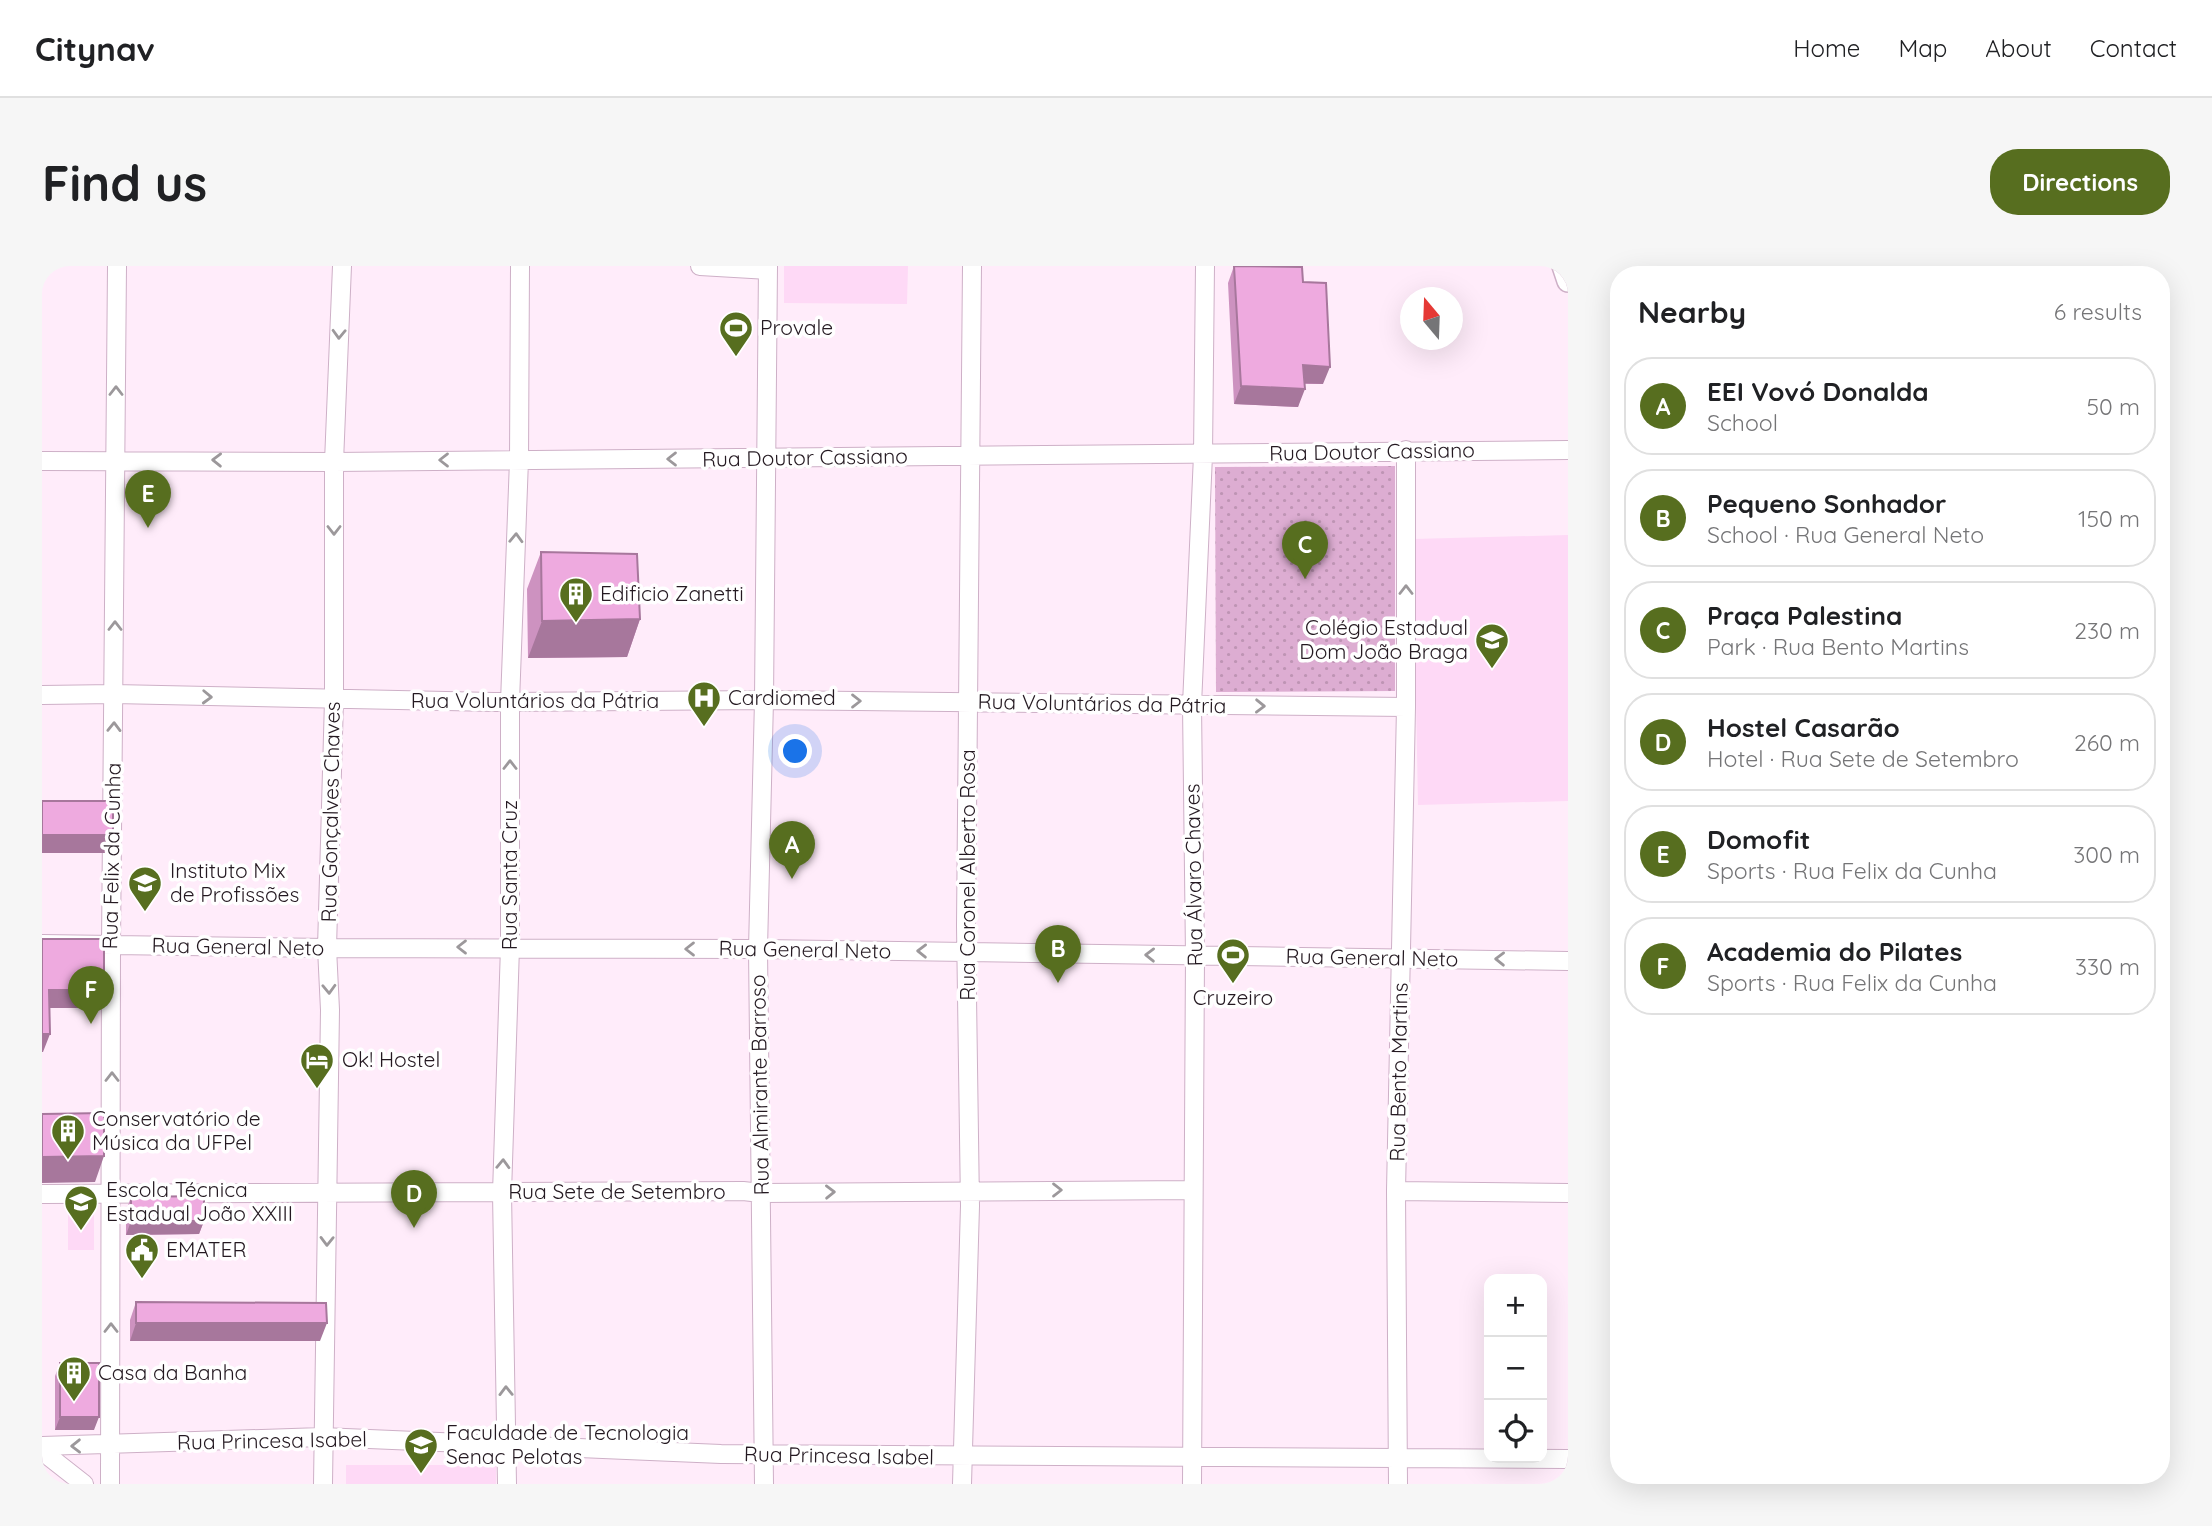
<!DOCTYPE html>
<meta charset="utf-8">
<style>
body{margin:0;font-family:Quicksand,sans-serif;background:#f6f6f6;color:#202124}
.controls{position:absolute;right:21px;bottom:21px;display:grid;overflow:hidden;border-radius:14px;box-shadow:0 7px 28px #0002}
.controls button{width:63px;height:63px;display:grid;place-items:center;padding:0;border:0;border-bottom:2px solid #e0e0e0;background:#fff;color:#202124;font:35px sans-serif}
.compass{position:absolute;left:1358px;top:21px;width:63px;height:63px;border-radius:50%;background:#fff;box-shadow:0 7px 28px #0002;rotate:341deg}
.you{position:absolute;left:754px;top:486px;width:24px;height:24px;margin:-18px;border:5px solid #fff;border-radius:50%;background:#1a73e8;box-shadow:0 0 0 10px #1a73e833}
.badge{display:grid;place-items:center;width:46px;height:46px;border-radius:50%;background:#576e1f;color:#fff;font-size:23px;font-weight:700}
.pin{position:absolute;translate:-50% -58px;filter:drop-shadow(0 2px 4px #0008)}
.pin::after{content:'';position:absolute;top:37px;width:24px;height:21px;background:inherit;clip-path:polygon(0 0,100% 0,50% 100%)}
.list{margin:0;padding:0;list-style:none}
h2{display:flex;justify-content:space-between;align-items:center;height:91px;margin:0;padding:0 28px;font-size:30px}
h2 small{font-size:23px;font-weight:400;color:#757577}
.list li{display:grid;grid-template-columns:46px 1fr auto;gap:21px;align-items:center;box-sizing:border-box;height:98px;margin:0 14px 14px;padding:0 14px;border:2px solid #e0e0e0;border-radius:28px}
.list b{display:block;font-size:26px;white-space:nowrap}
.list p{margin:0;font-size:23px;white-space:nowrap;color:#757577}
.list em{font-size:23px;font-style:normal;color:#757577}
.icon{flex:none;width:38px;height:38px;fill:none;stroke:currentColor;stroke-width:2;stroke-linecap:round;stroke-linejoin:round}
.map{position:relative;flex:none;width:1526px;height:1218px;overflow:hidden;border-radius:28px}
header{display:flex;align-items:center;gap:42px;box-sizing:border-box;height:98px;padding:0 35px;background:#fff;border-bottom:2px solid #e0e0e0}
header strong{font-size:33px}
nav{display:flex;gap:38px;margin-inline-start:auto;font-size:24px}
.intro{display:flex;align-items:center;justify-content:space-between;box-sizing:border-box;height:168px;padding:0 42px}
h1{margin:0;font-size:49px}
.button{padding:18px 32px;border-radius:28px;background:#576e1f;color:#fff;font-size:24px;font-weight:700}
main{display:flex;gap:42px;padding:0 42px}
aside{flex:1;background:#fff;border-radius:28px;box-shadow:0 7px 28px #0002}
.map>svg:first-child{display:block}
</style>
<header>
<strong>Citynav</strong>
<nav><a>Home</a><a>Map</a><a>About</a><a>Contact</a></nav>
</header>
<div class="intro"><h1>Find us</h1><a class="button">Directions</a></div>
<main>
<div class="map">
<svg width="1526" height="1218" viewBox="0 0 1526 1218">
<defs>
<pattern id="park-dots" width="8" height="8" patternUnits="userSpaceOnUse" patternTransform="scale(1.75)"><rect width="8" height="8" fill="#ddadd2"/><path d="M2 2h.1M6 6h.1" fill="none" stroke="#be94b4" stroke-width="1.8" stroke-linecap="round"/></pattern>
</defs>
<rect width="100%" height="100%" fill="#ffecfa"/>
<path fill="#fed9f6" d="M742 0H866L865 38 742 37Z
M1526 269V535L1376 539 1371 273Z
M26 948H52V984H26Z
M304 1199H454V1218H304Z"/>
<path fill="url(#park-dots)" d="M1353 200V425L1174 426 1173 201Z"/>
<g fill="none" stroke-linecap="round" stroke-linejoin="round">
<g stroke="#ceb0c7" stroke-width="20">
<path id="minor" d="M658 0 726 4
M0 195 292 196 1526 184
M0 429 72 428 452 436 722 434 1364 441
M0 678 285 682 716 683 1526 695
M1354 925 1526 927
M0 928 701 925 719 927 1151 924
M0 1180 280 1171 679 1188 1526 1193
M0 1185 42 1218
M68 1218 69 679 75 0
M281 1218 288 744 285 682 292 434V196L300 0
M465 1218 460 927 468 681V436L477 194 478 0
M722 1218 716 683 722 434 726 0
M920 1218 928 940 924 660 930 0
M1150 1218 1153 690 1150 439 1161 189 1163 0
M1356 1218 1354 925 1364 441V184"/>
</g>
<g stroke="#ceb0c7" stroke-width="24">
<path id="major" d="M1521 0 1526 15"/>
</g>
<use href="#minor" stroke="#fff" stroke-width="18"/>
<use href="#major" stroke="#fff" stroke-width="21"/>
</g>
<path fill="#cd92c0" d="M1192 0H1225L1261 16 1281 118H1262L1256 141 1192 138 1186 17Z
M499 286 598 353 585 391 486 392 485 323Z
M89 931 162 955 157 968 84 969V945Z
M94 1036 278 1075H88V1054Z
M18 1097 52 1164H13V1110Z"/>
<path fill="#a7779c" d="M1261 99 1288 101 1281 118 1255 117Z
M1199 120 1263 123 1256 141 1192 138Z
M598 353 585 391 486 392 500 355Z
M0 569H71L64 587H0Z
M7 724H62L55 742H1Z
M0 768H8L1 786H0Z
M62 890 53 916 0 917V891Z
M89 955H162L157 968 84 969Z
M94 1057H285L278 1075H88Z
M18 1151H57L52 1164H13Z"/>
<path fill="#eeaadf" stroke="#a7779c" stroke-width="2" d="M1192 0 1260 1 1261 16 1284 17 1288 101 1261 99 1263 123 1199 120Z
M499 286 595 288 598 353 500 355Z
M0 535H71V569H0Z
M0 673H62V724H7L8 768H0Z
M62 847V890L0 891V848Z
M162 930V955H89V931Z
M94 1036 284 1037 285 1057H94Z
M18 1097H57V1151H18Z"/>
<defs><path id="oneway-chevron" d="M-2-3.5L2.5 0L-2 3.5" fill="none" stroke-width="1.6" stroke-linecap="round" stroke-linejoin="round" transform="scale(1.75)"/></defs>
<g stroke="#9c989b">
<use href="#oneway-chevron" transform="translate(297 68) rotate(92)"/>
<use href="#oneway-chevron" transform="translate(74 125) rotate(-90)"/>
<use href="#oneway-chevron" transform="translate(630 193) rotate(180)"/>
<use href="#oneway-chevron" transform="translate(175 194) rotate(-179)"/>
<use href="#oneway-chevron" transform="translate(402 194) rotate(180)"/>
<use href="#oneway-chevron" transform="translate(292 264) rotate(90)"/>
<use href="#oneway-chevron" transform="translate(474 272) rotate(-88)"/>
<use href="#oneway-chevron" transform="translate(1364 324) rotate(-90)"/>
<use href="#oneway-chevron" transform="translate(73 360) rotate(-90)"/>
<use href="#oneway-chevron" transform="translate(165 431) rotate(2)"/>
<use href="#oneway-chevron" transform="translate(814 435)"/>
<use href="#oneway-chevron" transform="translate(1218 440) rotate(1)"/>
<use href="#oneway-chevron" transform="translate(72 461) rotate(-89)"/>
<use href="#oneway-chevron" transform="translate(468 499) rotate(-90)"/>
<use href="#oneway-chevron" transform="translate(420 681) rotate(180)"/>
<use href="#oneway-chevron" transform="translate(648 683) rotate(-180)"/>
<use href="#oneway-chevron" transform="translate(880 685) rotate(-179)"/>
<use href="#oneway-chevron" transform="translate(1108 689) rotate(-179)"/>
<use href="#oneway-chevron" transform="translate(1458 693) rotate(-179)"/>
<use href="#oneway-chevron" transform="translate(287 723) rotate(88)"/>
<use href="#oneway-chevron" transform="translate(70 811) rotate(-90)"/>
<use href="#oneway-chevron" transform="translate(461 898) rotate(-88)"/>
<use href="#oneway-chevron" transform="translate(1015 924)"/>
<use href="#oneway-chevron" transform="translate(788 926) rotate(-1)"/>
<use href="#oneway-chevron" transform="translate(285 975) rotate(91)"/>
<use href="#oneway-chevron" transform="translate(69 1062) rotate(-90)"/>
<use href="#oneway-chevron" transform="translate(464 1125) rotate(-91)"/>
<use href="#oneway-chevron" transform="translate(34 1180) rotate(179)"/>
</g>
<defs>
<g id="stadium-pin" transform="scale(1.75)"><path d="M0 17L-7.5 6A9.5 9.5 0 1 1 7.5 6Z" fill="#576e1f" stroke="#fff"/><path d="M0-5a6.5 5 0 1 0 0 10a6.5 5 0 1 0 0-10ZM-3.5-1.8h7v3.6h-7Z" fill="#fff"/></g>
<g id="building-pin" transform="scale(1.75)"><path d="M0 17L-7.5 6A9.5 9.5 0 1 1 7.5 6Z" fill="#576e1f" stroke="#fff"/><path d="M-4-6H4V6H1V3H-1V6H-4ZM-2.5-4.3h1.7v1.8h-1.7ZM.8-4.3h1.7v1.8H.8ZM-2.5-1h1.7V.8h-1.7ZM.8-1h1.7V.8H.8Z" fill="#fff"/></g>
<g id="school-pin" transform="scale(1.75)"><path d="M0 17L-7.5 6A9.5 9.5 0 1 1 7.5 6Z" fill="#576e1f" stroke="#fff"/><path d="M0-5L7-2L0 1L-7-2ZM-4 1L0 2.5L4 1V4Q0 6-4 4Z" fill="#fff"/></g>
<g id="hospital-pin" transform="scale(1.75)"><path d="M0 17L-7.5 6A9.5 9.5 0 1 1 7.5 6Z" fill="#576e1f" stroke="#fff"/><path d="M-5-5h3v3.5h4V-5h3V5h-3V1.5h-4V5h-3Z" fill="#fff"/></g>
<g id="university-pin" transform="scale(1.75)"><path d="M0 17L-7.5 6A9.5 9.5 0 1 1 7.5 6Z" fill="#576e1f" stroke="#fff"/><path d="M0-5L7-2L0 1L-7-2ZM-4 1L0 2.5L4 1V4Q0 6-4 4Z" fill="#fff"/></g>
<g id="hotel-pin" transform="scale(1.75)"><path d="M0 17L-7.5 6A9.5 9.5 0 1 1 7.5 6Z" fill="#576e1f" stroke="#fff"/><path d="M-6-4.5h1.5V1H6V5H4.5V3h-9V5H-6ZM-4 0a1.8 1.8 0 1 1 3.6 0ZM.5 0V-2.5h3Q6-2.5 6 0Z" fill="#fff"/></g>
<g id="civic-pin" transform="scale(1.75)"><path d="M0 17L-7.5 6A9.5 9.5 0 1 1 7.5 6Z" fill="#576e1f" stroke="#fff"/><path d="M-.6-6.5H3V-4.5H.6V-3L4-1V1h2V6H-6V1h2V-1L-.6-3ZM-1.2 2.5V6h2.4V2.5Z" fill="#fff"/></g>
</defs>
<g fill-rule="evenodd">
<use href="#stadium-pin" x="694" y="62"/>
<use href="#building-pin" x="534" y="328"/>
<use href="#school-pin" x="1450" y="374"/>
<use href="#hospital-pin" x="662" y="432"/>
<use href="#university-pin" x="103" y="617"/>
<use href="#stadium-pin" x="1191" y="689"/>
<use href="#hotel-pin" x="275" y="794"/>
<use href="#building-pin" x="26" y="865"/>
<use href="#school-pin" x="39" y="936"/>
<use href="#civic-pin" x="100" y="984"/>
<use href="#building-pin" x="32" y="1107"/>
<use href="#university-pin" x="379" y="1179"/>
</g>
<g text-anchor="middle" stroke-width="7" stroke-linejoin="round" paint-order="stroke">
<g font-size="21" fill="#241921" stroke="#fff" text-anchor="start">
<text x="718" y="69">Provale</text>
<text x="558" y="335">Edificio Zanetti</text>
<text x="1426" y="369" text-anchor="end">Colégio Estadual<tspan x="1426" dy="24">Dom João Braga</tspan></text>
<text x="686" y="439">Cardiomed</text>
<text x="128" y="612">Instituto Mix<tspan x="128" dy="24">de Profissões</tspan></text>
<text x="1191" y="739" text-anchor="middle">Cruzeiro</text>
<text x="300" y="801">Ok! Hostel</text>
<text x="50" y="860">Conservatório de<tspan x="50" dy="24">Música da UFPel</tspan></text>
<text x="64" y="931">Escola Técnica<tspan x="64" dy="24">Estadual João XXIII</tspan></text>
<text x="124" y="991">EMATER</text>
<text x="56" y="1114">Casa da Banha</text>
<text x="404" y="1174">Faculdade de Tecnologia<tspan x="404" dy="24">Senac Pelotas</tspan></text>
</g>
<g font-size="21" fill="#241921" stroke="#fff">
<text transform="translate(1330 186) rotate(-1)" y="7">Rua Doutor Cassiano</text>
<text transform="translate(763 192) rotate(-1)" y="7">Rua Doutor Cassiano</text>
<text x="493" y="442">Rua Voluntários da Pátria</text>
<text transform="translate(1060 438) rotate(1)" y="7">Rua Voluntários da Pátria</text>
<text transform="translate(289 546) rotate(-89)" y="7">Rua Gonçalves Chaves</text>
<text transform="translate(70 590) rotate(-89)" y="7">Rua Felix da Cunha</text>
<text transform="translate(468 609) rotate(-90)" y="7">Rua Santa Cruz</text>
<text transform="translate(926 609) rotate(-90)" y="7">Rua Coronel Alberto Rosa</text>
<text transform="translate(1152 609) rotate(-91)" y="7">Rua Álvaro Chaves</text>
<text transform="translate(196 681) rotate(1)" y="7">Rua General Neto</text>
<text transform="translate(763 684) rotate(1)" y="7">Rua General Neto</text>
<text transform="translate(1330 692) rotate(1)" y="7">Rua General Neto</text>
<text transform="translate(1357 806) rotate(-89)" y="7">Rua Bento Martins</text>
<text transform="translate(718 819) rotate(-91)" y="7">Rua Almirante Barroso</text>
<text x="575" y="933">Rua Sete de Setembro</text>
<text transform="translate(230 1175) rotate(-1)" y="7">Rua Princesa Isabel</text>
<text transform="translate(797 1190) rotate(1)" y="7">Rua Princesa Isabel</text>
</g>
</g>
</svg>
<div class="controls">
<button>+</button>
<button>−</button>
<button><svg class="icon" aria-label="locate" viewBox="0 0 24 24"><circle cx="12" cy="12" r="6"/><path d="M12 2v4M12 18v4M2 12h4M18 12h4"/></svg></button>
</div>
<svg class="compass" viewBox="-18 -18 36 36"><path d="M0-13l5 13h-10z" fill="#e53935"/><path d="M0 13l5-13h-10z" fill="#757577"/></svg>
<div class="you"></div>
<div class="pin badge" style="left:750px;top:613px">A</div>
<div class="pin badge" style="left:1016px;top:717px">B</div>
<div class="pin badge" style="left:1263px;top:313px">C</div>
<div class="pin badge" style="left:372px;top:962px">D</div>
<div class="pin badge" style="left:106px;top:262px">E</div>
<div class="pin badge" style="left:49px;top:758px">F</div>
</div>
<aside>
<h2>Nearby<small>6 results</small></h2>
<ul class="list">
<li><span class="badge">A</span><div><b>EEI Vovó Donalda</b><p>School</p></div><em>50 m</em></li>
<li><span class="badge">B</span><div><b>Pequeno Sonhador</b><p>School · Rua General Neto</p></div><em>150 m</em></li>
<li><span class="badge">C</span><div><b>Praça Palestina</b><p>Park · Rua Bento Martins</p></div><em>230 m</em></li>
<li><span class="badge">D</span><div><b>Hostel Casarão</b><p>Hotel · Rua Sete de Setembro</p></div><em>260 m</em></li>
<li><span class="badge">E</span><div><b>Domofit</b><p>Sports · Rua Felix da Cunha</p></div><em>300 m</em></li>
<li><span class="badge">F</span><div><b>Academia do Pilates</b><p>Sports · Rua Felix da Cunha</p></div><em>330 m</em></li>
</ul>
</aside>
</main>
